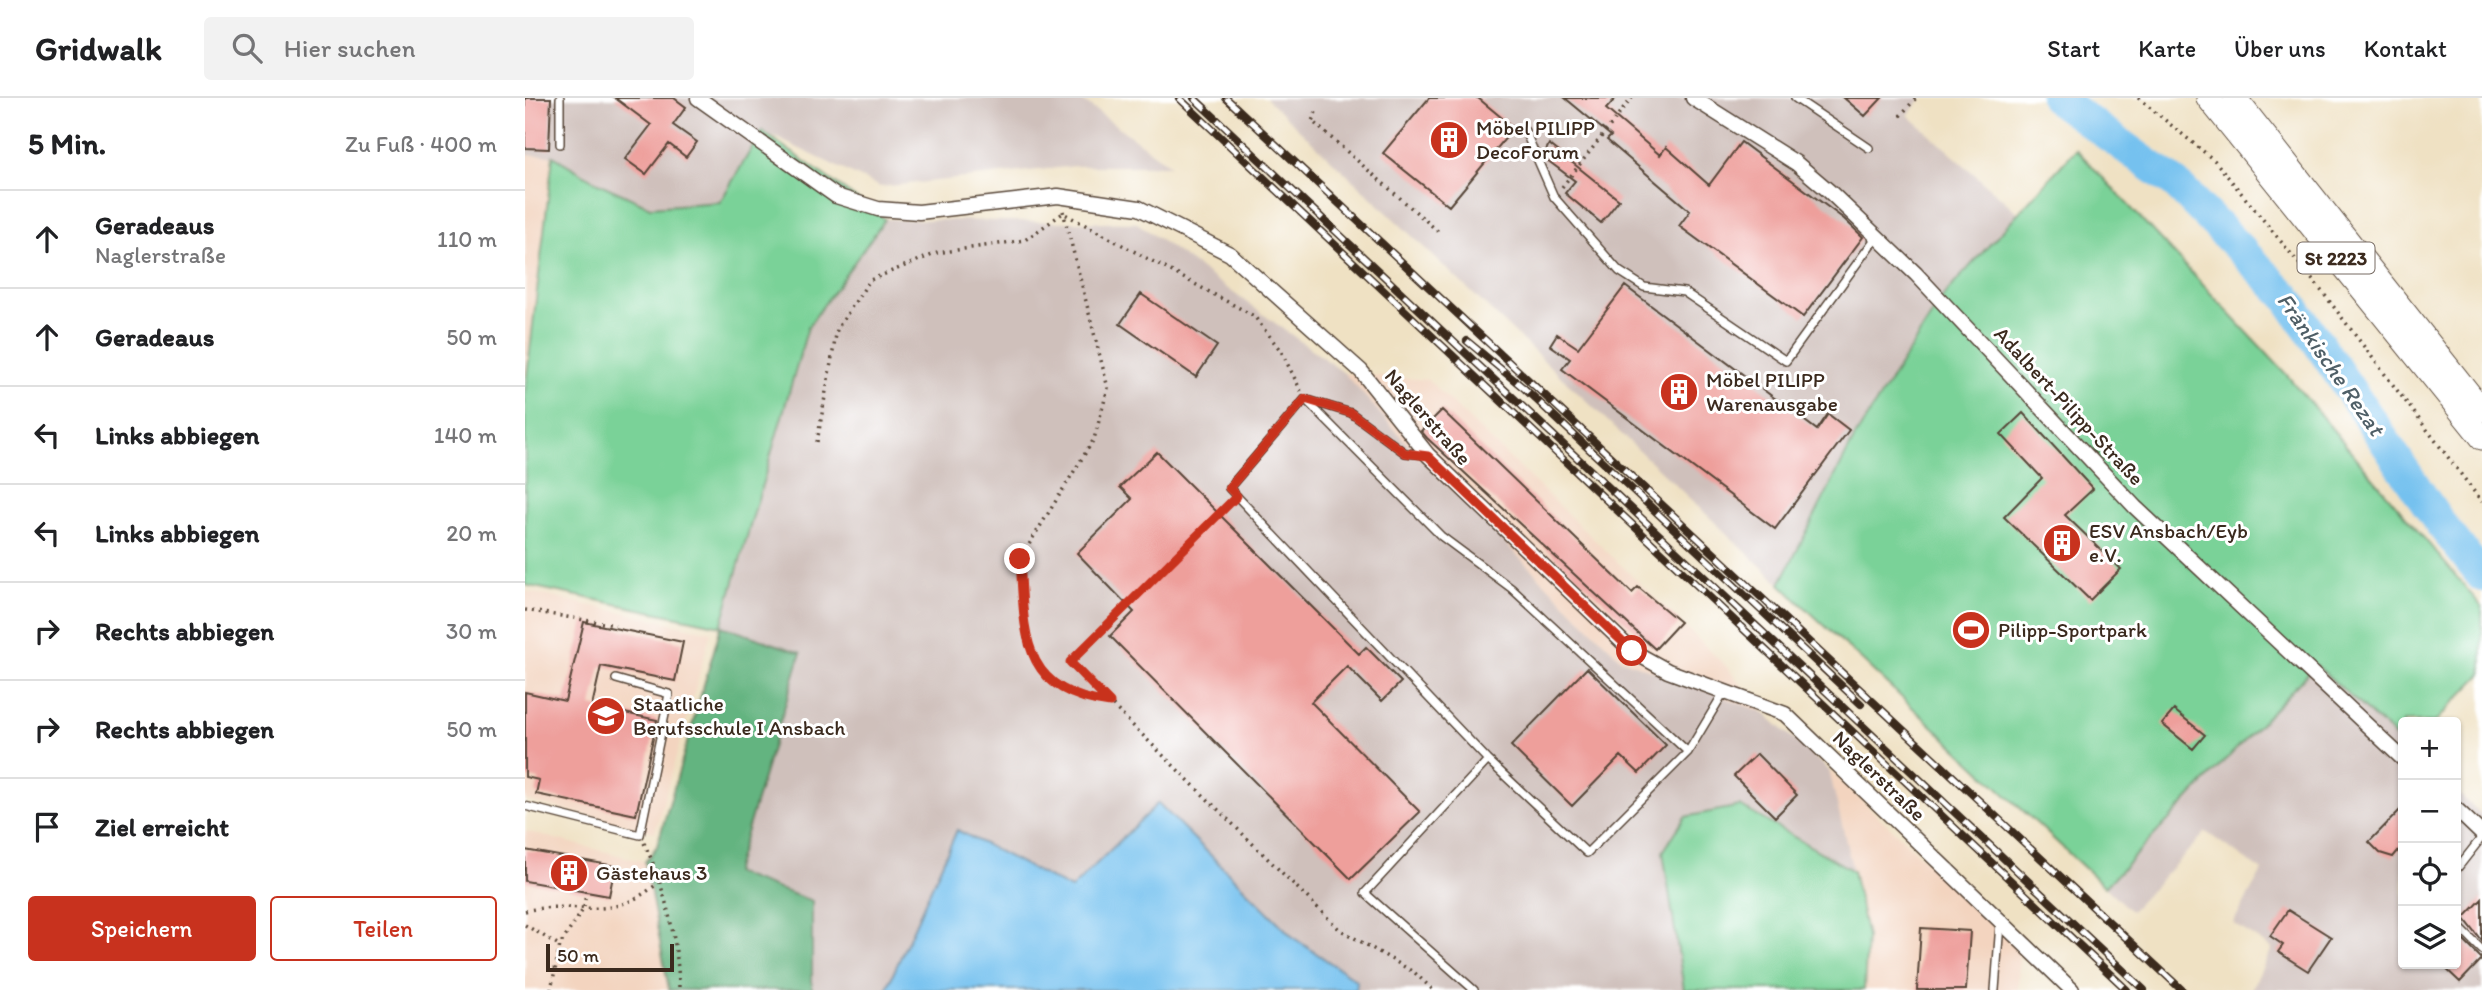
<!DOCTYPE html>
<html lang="de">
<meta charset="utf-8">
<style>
body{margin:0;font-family:Itim,sans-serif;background:#f2f2f2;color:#202124}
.controls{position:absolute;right:21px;bottom:21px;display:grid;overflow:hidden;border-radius:7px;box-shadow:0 2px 5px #0004}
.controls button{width:63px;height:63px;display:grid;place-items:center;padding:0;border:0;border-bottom:2px solid #e0e0e0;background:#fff;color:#202124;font:35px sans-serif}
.scale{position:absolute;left:21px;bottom:18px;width:128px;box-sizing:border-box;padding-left:7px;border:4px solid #3b2a1e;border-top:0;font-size:19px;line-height:24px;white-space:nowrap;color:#3b2a1e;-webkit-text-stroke:5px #fff;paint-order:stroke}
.stop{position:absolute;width:21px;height:21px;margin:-16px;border:5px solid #c8321e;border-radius:50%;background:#fff}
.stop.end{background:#c8321e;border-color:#fff;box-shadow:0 2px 7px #0008}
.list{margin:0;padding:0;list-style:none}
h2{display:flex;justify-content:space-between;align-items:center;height:91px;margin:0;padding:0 28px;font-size:30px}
h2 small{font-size:23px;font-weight:400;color:#757577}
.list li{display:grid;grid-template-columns:46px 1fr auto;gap:21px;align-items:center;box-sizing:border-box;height:98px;padding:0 28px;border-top:2px solid #e0e0e0}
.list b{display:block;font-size:26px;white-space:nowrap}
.list p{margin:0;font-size:23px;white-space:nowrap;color:#757577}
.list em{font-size:23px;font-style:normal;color:#757577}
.actions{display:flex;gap:14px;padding:21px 28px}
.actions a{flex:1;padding:16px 0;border:2px solid #c8321e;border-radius:7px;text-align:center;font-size:24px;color:#c8321e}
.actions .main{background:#c8321e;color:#fff}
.icon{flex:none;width:38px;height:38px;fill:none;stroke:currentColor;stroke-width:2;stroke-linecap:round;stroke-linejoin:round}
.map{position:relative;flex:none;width:1957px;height:892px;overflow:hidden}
header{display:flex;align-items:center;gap:42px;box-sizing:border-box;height:98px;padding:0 35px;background:#fff;border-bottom:2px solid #e0e0e0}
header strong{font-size:33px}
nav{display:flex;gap:38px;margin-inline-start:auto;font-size:24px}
.search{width:490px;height:63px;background:#f2f2f2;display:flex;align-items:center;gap:18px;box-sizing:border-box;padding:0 24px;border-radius:7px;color:#757577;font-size:26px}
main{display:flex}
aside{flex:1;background:#fff}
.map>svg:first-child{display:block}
</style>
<header>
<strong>Gridwalk</strong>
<div class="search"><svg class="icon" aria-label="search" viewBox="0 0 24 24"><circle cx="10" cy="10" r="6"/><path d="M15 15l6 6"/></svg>Hier suchen</div>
<nav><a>Start</a><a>Karte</a><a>Über uns</a><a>Kontakt</a></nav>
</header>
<main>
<aside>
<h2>5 Min.<small>Zu Fuß · 400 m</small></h2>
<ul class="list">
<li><svg class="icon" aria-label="ahead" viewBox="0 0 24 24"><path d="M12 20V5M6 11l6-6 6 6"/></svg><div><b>Geradeaus</b><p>Naglerstraße</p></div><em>110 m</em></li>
<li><svg class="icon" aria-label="ahead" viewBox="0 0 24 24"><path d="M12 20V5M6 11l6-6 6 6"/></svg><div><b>Geradeaus</b></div><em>50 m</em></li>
<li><svg class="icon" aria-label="left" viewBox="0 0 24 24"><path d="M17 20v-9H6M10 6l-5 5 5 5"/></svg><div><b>Links abbiegen</b></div><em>140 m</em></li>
<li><svg class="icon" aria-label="left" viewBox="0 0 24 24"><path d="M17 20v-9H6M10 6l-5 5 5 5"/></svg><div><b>Links abbiegen</b></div><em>20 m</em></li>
<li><svg class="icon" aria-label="right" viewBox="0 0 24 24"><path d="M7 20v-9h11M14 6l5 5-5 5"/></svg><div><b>Rechts abbiegen</b></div><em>30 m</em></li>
<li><svg class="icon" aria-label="right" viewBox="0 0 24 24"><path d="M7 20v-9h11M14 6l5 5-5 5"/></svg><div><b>Rechts abbiegen</b></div><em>50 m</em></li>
<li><svg class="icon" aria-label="arrive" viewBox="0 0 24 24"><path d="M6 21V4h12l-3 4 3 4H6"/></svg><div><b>Ziel erreicht</b></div></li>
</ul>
<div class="actions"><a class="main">Speichern</a><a>Teilen</a></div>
</aside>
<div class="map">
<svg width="1957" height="892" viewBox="0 0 1957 892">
<rect width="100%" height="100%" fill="#fff"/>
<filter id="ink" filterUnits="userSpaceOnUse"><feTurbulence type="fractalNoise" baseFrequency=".0143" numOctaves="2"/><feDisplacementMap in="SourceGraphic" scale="14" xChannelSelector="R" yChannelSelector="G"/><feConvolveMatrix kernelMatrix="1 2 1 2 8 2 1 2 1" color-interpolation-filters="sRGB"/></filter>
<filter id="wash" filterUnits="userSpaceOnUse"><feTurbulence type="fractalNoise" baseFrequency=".00686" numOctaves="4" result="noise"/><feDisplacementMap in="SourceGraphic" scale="28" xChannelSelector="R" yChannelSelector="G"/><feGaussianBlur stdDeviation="1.57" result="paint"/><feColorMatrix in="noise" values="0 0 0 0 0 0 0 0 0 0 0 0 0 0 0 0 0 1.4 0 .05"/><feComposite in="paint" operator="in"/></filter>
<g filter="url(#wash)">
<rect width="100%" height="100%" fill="#efe1c3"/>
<path fill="#f3d4bf" d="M0 57 28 58 1 294H0Z
M819 275 903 282 1201 568 1238 614 1096 561 896 361Z
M0 493 186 534 130 734 0 702Z
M1304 672 1494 850 1493 892H1339L1342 839Z
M0 733 120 764 144 892H0Z"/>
<path fill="#cfc0bb" d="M0 0H554L646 68H551L355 89 237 33 195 104 125 109 73 85 28 58 0 57Z
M741 0H1397L1383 17 1493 115 1420 196 1331 337 1255 486Z
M360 121 612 125 819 275 896 361 1096 561 1238 614 1304 672 1328 773 1215 708 1138 754 1159 892H287V803L209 775 276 555 196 528 283 229Z
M1791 567 1878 646V866H1931V693L1957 717V892H1726L1747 851 1708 825 1737 773 1681 734 1606 813 1580 789Z"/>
<path fill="#7ad298" stroke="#5a7e5b" stroke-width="2" d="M237 33 360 121 283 229 196 528 0 487V294L28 58 73 85 125 109 195 104Z
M1551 51 1761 276 1957 509V576L1910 624H1878V646L1791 567 1580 789 1255 486 1331 337 1420 196Z
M1215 708 1328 773 1342 839 1339 892H1159L1138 754 1160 719Z"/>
<path fill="#63b480" stroke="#4f6f4f" stroke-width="2" d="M196 528 276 555 209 775 287 803V892H144L120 764 132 748Z"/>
<path fill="#75c1ef" stroke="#587686" stroke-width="2" d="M633 705 769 840 832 883 831 892H361L432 732 546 791Z"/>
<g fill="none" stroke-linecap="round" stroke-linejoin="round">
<path stroke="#75c1ef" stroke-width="32" d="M1531 0 1651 86 1762 199 1915 425 1957 478"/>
</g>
<g id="blocks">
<path fill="#ee9f9b" d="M0 0H26L24 51 0 50Z
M90 0H149L161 9 148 27 172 44 161 59 144 46 121 76 100 61 126 27Z
M904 0H953L989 30 924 108 858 55Z
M1040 0H1091L1081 11 1135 57 1141 49 1184 87 1216 44 1319 121 1338 139 1278 219 1154 128 1165 113 1082 42 1086 38Z
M1319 0H1357L1340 18Z
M1024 46 1094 102 1076 125 1040 95 1050 83 1018 59Z
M1100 188 1292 332 1303 316 1324 332 1250 431 1037 271 1045 261 1025 247 1032 236 1053 250Z
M616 196 692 248 671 279 595 226Z
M917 312 1107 495 1113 489 1155 524 1130 551 902 340 896 333Z
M1498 315 1568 391 1540 417 1596 471 1565 502 1479 419 1517 380 1476 336Z
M632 354 834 556 841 549 876 584 857 603 822 568 786 604 895 714 826 781 585 538 609 514 552 455 607 401 595 389Z
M59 524 158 544 150 583 76 568 67 608 132 622 111 717 11 696 14 682 0 679V594L40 603Z
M1062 570 1141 647 1114 675 1096 658 1047 708 986 648Z
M1649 612 1680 637 1668 651 1637 626Z
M1232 656 1272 697 1250 719 1209 678Z
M1878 709V747L1868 759 1855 755 1844 744Z
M0 752 90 768 84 798 0 783Z
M1957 801V843L1939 820Z
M1763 812 1806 839 1783 873 1753 854 1758 847 1745 838Z
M1396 830 1445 833 1441 892H1392Z
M1938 842 1957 861 1935 884 1916 866H1931V850Z"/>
</g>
</g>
<g filter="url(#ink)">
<use href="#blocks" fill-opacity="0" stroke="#564537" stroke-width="2"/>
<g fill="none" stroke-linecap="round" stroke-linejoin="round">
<g stroke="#564537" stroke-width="10">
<path id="lane" d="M1270 0 1344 50
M1000 33 1029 99 1094 173 1119 189 1159 194 1261 263 1352 138
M35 46V0
M783 302 826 315 880 355 903 357
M1163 654 986 490 916 438 780 301 704 390 963 662 1062 755 1163 654 1199 594
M0 708 115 737 144 596 91 581
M1931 772 1957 739
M1931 826 1957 852
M949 892 840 795 963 662
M1470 892 1475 825"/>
</g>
<g stroke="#564537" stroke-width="17">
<path id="street" d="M173 0 311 98 353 111 394 114 533 98 614 110 705 156 836 273 903 357 1107 553 1143 573 1260 616 1547 892
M1168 0 1271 65 1304 93 1391 176 1610 409 1878 661
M1931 711 1957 736"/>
</g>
<g stroke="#564537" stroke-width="25">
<path id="primary" d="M1683 0 1957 340
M1710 0 1957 312"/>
</g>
<path stroke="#564537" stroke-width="3.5" stroke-dasharray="2 5" stroke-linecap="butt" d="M1613 0 1690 63 1799 196 1957 404
M791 14 787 23 915 135
M1375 18 1391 0
M1037 89 1107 0
M538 113 583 290 569 341 495 461 501 545 522 579 557 601 585 605 814 831 890 875 908 892
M292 344 312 231 345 182 412 155 500 142 538 115 729 218 756 253 776 293
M0 512 90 527
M584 603 545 564 704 405
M119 745C139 785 154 848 154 892
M0 813C57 800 81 828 133 785
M0 827 34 847
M26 892 35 847 59 810 61 794"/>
<use href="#lane" stroke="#fff" stroke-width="7"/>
<use href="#street" stroke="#fff" stroke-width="14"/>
<use href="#primary" stroke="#fff" stroke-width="23"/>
<g stroke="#3b2a1e" stroke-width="8">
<path id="rail" d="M654 0 1602 892
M669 0 1619 892
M701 0 1657 892
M942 243 1000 291 1336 606"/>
</g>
<use href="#rail" stroke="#fff" stroke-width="5" stroke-dasharray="16" stroke-linecap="butt"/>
</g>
</g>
<g fill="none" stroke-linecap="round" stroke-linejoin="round" filter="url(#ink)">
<path stroke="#c8321e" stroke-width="9" d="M495 461C500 535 494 593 585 605L545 564 712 398 704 390 780 301 826 315 880 355 903 358 1107 553"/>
</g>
<defs>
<g id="building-disc" transform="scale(2.0125)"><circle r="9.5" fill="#c8321e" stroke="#fff"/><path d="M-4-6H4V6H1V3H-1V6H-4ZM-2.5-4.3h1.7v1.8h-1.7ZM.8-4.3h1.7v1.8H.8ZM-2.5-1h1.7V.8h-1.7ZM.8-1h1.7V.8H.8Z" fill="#fff"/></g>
<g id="stadium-disc" transform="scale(2.0125)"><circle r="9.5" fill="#c8321e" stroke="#fff"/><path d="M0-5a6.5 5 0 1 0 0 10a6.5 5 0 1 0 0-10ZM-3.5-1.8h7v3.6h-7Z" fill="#fff"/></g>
<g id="school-disc" transform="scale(2.0125)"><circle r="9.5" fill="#c8321e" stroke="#fff"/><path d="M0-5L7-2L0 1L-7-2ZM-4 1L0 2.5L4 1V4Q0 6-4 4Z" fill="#fff"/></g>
</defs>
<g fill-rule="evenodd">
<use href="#building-disc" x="924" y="42"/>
<use href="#building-disc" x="1154" y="294"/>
<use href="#building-disc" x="1537" y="445"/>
<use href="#stadium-disc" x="1446" y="532"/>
<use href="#school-disc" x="81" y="618"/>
<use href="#building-disc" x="44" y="775"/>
</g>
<g text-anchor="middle" stroke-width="6" stroke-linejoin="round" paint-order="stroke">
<rect fill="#fff" stroke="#766a62" stroke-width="2" x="1772.5" y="144.5" width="77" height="31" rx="5"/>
<g font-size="19" font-weight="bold" fill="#3b2a1e">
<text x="1811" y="167">St 2223</text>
</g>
<g font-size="21" fill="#3b2a1e" stroke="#fff" text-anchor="start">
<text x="951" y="37">Möbel PILIPP<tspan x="951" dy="24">DecoForum</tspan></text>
<text x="1181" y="289">Möbel PILIPP<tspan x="1181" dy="24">Warenausgabe</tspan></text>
<text x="1564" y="440">ESV Ansbach/Eyb<tspan x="1564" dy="24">e.V.</tspan></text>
<text x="1473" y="539">Pilipp-Sportpark</text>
<text x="108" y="613">Staatliche<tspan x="108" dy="24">Berufsschule I Ansbach</tspan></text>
<text x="71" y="782">Gästehaus 3</text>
</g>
<g font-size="21" fill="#3b2a1e" stroke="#fff">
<text transform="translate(1544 308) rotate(47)" y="7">Adalbert-Pilipp-Straße</text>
<text transform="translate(903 319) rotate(49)" y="7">Naglerstraße</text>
<text transform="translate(1354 678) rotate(44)" y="7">Naglerstraße</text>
</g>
<g font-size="23" font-style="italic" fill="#4f5f67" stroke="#fff">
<text transform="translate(1806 266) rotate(55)" y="8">Fränkische Rezat</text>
</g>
</g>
</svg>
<div class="controls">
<button>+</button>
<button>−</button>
<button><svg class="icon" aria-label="locate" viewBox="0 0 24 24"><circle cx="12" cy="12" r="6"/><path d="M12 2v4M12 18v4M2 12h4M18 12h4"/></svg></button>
<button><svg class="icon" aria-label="layers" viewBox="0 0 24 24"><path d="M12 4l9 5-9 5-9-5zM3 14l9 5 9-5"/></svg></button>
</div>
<div class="scale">50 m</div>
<div class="stop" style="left:1107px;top:553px"></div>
<div class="stop end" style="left:495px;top:461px"></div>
</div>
</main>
